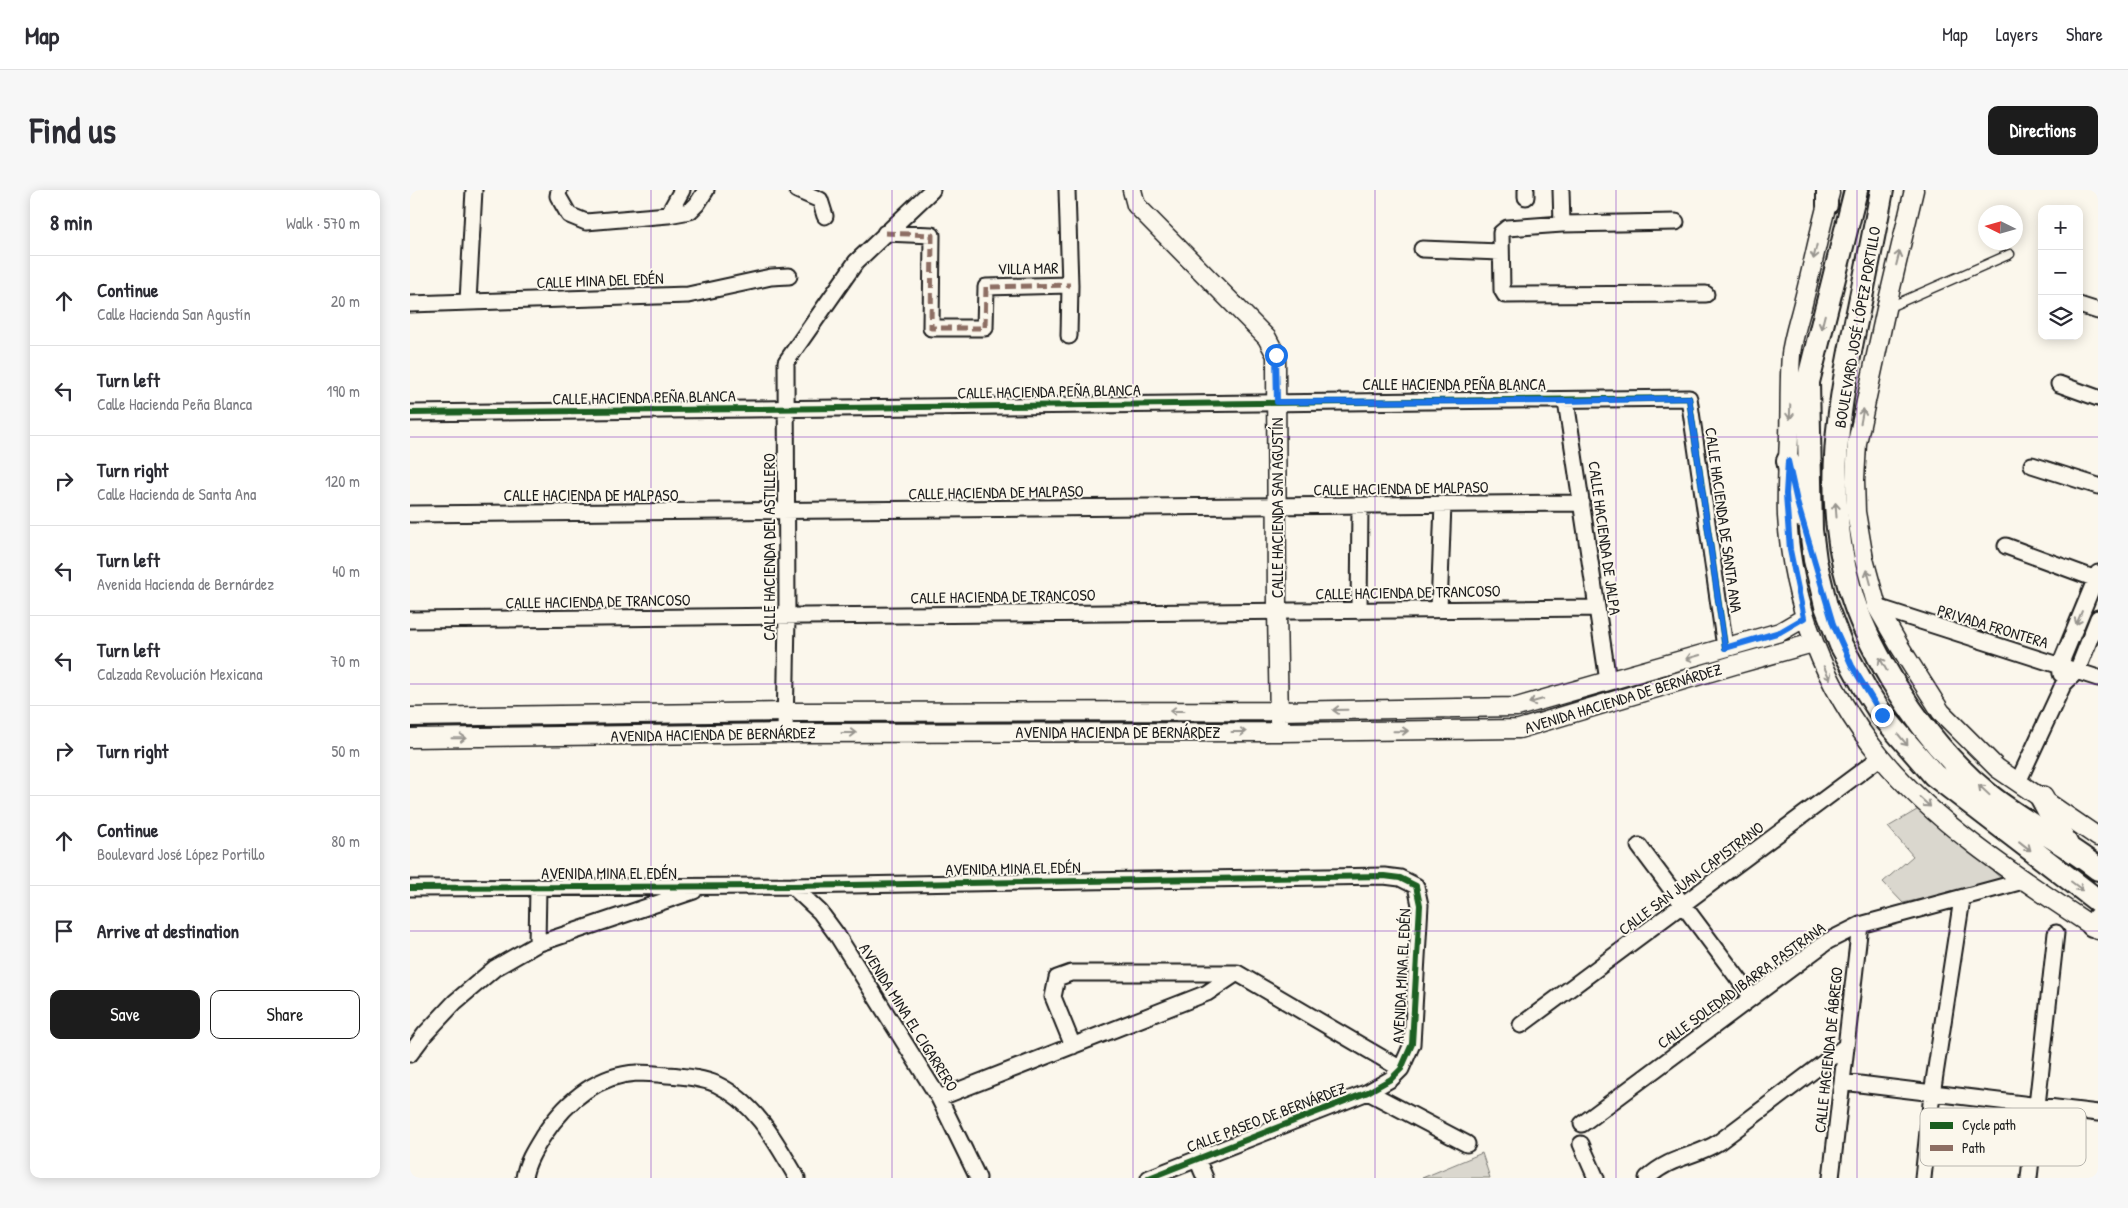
<!DOCTYPE html>
<meta charset="utf-8">
<style>
body{margin:0;font-family:"Patrick Hand",sans-serif;background:#f7f7f7;color:#2b2b33}
.controls{position:absolute;right:15px;top:15px;display:grid;overflow:hidden;border-radius:10px;box-shadow:0 2px 12px #0003}
.controls button{width:45px;height:45px;display:grid;place-items:center;padding:0;border:0;border-bottom:1px solid #e1e1e2;background:#fff;color:#2b2b33;font:25px sans-serif}
.compass{position:absolute;left:1568px;top:15px;width:45px;height:45px;border-radius:50%;background:#fff;box-shadow:0 2px 12px #0003;rotate:275deg}
.stop{position:absolute;width:15px;height:15px;margin:-11px;border:4px solid #1a73e8;border-radius:50%;background:#fff}
.stop.end{background:#1a73e8;border-color:#fff;box-shadow:0 1px 5px #0008}
.list{margin:0;padding:0;list-style:none}
h2{display:flex;justify-content:space-between;align-items:center;height:65px;margin:0;padding:0 20px;font-size:21px}
h2 small{font-size:16px;font-weight:400;color:#7c7c81}
.list li{display:grid;grid-template-columns:32px 1fr auto;gap:15px;align-items:center;box-sizing:border-box;height:90px;padding:0 20px;border-top:1px solid #e1e1e2}
.list b{display:block;font-size:19px;white-space:nowrap}
.list p{margin:0;font-size:16px;white-space:nowrap;color:#7c7c81}
.list em{font-size:16px;font-style:normal;color:#7c7c81}
.actions{display:flex;gap:10px;padding:15px 20px}
.actions a{flex:1;padding:11px 0;border:1px solid #1c1c1c;border-radius:10px;text-align:center;font-size:18px;color:#1c1c1c}
.actions .main{background:#1c1c1c;color:#fff}
.icon{flex:none;width:28px;height:28px;fill:none;stroke:currentColor;stroke-width:2;stroke-linecap:round;stroke-linejoin:round}
.map{position:relative;flex:none;width:1688px;height:988px;overflow:hidden;border-radius:10px}
header{display:flex;align-items:center;gap:30px;box-sizing:border-box;height:70px;padding:0 25px;background:#fff;border-bottom:1px solid #e1e1e2}
header strong{font-size:24px}
nav{display:flex;gap:28px;margin-inline-start:auto;font-size:18px}
.intro{display:flex;align-items:center;justify-content:space-between;box-sizing:border-box;height:120px;padding:0 30px}
h1{margin:0;font-size:35px}
.button{padding:12px 22px;border-radius:10px;background:#1c1c1c;color:#fff;font-size:18px;font-weight:700}
main{display:flex;gap:30px;padding:0 30px}
aside{flex:1;background:#fff;border-radius:10px;box-shadow:0 2px 12px #0003}
.map>svg:first-child{display:block}
</style>
<header>
<strong>Map</strong>
<nav><a>Map</a><a>Layers</a><a>Share</a></nav>
</header>
<div class="intro"><h1>Find us</h1><a class="button">Directions</a></div>
<main>
<aside>
<h2>8 min<small>Walk · 570 m</small></h2>
<ul class="list">
<li><svg class="icon" aria-label="ahead" viewBox="0 0 24 24"><path d="M12 20V5M6 11l6-6 6 6"/></svg><div><b>Continue</b><p>Calle Hacienda San Agustín</p></div><em>20 m</em></li>
<li><svg class="icon" aria-label="left" viewBox="0 0 24 24"><path d="M17 20v-9H6M10 6l-5 5 5 5"/></svg><div><b>Turn left</b><p>Calle Hacienda Peña Blanca</p></div><em>190 m</em></li>
<li><svg class="icon" aria-label="right" viewBox="0 0 24 24"><path d="M7 20v-9h11M14 6l5 5-5 5"/></svg><div><b>Turn right</b><p>Calle Hacienda de Santa Ana</p></div><em>120 m</em></li>
<li><svg class="icon" aria-label="left" viewBox="0 0 24 24"><path d="M17 20v-9H6M10 6l-5 5 5 5"/></svg><div><b>Turn left</b><p>Avenida Hacienda de Bernárdez</p></div><em>40 m</em></li>
<li><svg class="icon" aria-label="left" viewBox="0 0 24 24"><path d="M17 20v-9H6M10 6l-5 5 5 5"/></svg><div><b>Turn left</b><p>Calzada Revolución Mexicana</p></div><em>70 m</em></li>
<li><svg class="icon" aria-label="right" viewBox="0 0 24 24"><path d="M7 20v-9h11M14 6l5 5-5 5"/></svg><div><b>Turn right</b></div><em>50 m</em></li>
<li><svg class="icon" aria-label="ahead" viewBox="0 0 24 24"><path d="M12 20V5M6 11l6-6 6 6"/></svg><div><b>Continue</b><p>Boulevard José López Portillo</p></div><em>80 m</em></li>
<li><svg class="icon" aria-label="arrive" viewBox="0 0 24 24"><path d="M6 21V4h12l-3 4 3 4H6"/></svg><div><b>Arrive at destination</b></div></li>
</ul>
<div class="actions"><a class="main">Save</a><a>Share</a></div>
</aside>
<div class="map">
<svg width="1688" height="988" viewBox="0 0 1688 988">
<rect width="100%" height="100%" fill="#fbf7ec"/>
<filter id="ink" filterUnits="userSpaceOnUse"><feTurbulence type="fractalNoise" baseFrequency=".02" numOctaves="2"/><feDisplacementMap in="SourceGraphic" scale="10" xChannelSelector="R" yChannelSelector="G"/><feConvolveMatrix kernelMatrix="1 2 1 2 8 2 1 2 1" color-interpolation-filters="sRGB"/></filter>
<g filter="url(#ink)">
<path fill="#dad7ce" stroke="#7b7a75" d="M1512 617 1594 691 1493 713 1473 692 1503 666 1478 637Z
M1072 963 1080 988H1012Z"/>
<g fill="none" stroke-linecap="round" stroke-linejoin="round">
<g stroke="#1c1c1c" stroke-width="11">
<path id="service" d="M1477 118 1600 64"/>
</g>
<g stroke="#1c1c1c" stroke-width="19">
<path id="minor" d="M149 0 148 6 159 25 176 32 258 25 280 21 287 14 296 0
M387 0 410 10 415 26
M657 0 660 95 659 146
M1116 0V7
M1151 0 1152 34
M258 25 272 0
M1266 32 1152 34 1097 38 1091 43 1092 100 1095 105 1296 104
M475 43 522 45 521 138H575L576 97 660 95
M1012 59 1090 62
M58 111 64 0
M0 114 278 105 361 87 379 86
M1669 115 1688 121
M1649 194 1688 208
M1156 211 1198 491
M0 223 1279 208 1315 457
M1622 275 1688 296
M0 324 1172 313
M1596 356 1686 389
M1467 417 1688 488
M1029 419 1033 314
M949 421 950 316
M0 430 1187 418
M1651 484 1650 475 1688 383
M375 543 377 426 376 172 446 72 522 0
M1608 592 1653 495 1667 481 1688 428
M1229 656 1342 807
M382 696 410 722 427 745 529 908 568 988
M0 698 382 696 974 686 990 688 1006 696 1010 715 1002 854 991 879 981 889 958 902 739 988
M127 754 128 697
M1111 835 1471 567
M663 856 643 807 647 788 661 783H827L991 879
M0 864 15 844 45 812 85 778 127 754 284 701
M1433 892 1688 923
M958 902 1057 954
M529 908 797 803 827 783
M1172 934 1418 751 1450 735 1613 691
M1171 954 1186 988
M787 969 795 988
M114 988C116 973 125 959 133 946 155 913 185 885 227 883 237 883 247 884 257 885 273 886 292 888 306 894 346 913 366 952 387 988
M1237 988C1262 965 1284 968 1309 952L1436 856
M1421 988 1450 735
M1513 988 1522 904 1552 709
M1619 988 1646 743"/>
</g>
<g stroke="#1c1c1c" stroke-width="21">
<path id="tertiary" d="M722 0 726 15 857 148 866 165 867 421 869 532
M1504 0 1476 119 1447 253 1445 290 1446 322 1454 369 1467 417 1490 457 1531 522 1587 578 1688 647
M1420 3C1410 38 1403 74 1394 109 1390 127 1383 146 1381 164 1379 192 1380 220 1379 247 1378 274 1376 300 1377 326 1382 414 1414 497 1470 566 1527 636 1614 691 1688 740
M0 527 375 522 869 521 1107 517 1370 442 1394 428
M0 548 375 543 870 542 1109 539 1324 475 1403 453"/>
</g>
<g stroke="#1c1c1c" stroke-width="24">
<path id="secondary" d="M1417 15V0
M1682 736 1688 727"/>
</g>
<g stroke="#1c1c1c" stroke-width="26">
<path id="primary" d="M1446 0 1398 192 1401 340 1405 370 1416 416 1431 455 1457 502 1472 525 1524 585 1688 711
M1472 0C1465 39 1457 78 1449 117 1429 212 1412 303 1440 399 1449 432 1465 462 1483 492 1509 535 1540 574 1580 606 1614 633 1654 652 1688 679
M1378 271 1391 326
M1632 608 1657 655"/>
</g>
<use href="#service" stroke="#fbf7ec" stroke-width="8"/>
<use href="#minor" stroke="#fbf7ec" stroke-width="15"/>
<use href="#tertiary" stroke="#fbf7ec" stroke-width="18"/>
<use href="#secondary" stroke="#fbf7ec" stroke-width="20"/>
<use href="#primary" stroke="#fbf7ec" stroke-width="22"/>
<path stroke="#8d6e63" stroke-width="5" stroke-dasharray="10 5" stroke-linecap="butt" d="M475 43 522 45 521 138H575L576 97 660 95"/>
<g stroke="#fbf7ec" stroke-width="9">
<path id="cycleway" d="M0 223 1279 208 1315 457
M0 698 382 696 974 686 990 688 1006 696 1010 715 1002 854 991 879 981 889 958 902 739 988"/>
</g>
<use href="#cycleway" stroke="#1b5e20" stroke-width="6"/>
</g>
<defs><path id="oneway-shaft" d="M-6 0H5M1.5-3L5.5 0L1.5 3" fill="none" stroke-width="1.6" stroke-linecap="round" stroke-linejoin="round" transform="scale(1.25)"/></defs>
<g stroke="#97948e">
<use href="#oneway-shaft" transform="translate(1405 62) rotate(103)"/>
<use href="#oneway-shaft" transform="translate(1488 68) rotate(-76)"/>
<use href="#oneway-shaft" transform="translate(1413 132) rotate(104)"/>
<use href="#oneway-shaft" transform="translate(1380 222) rotate(92)"/>
<use href="#oneway-shaft" transform="translate(1452 226) rotate(-79)"/>
<use href="#oneway-shaft" transform="translate(1426 320) rotate(-94)"/>
<use href="#oneway-shaft" transform="translate(1459 387) rotate(-105)"/>
<use href="#oneway-shaft" transform="translate(1669 428) rotate(113)"/>
<use href="#oneway-shaft" transform="translate(1283 467) rotate(164)"/>
<use href="#oneway-shaft" transform="translate(1473 474) rotate(-119)"/>
<use href="#oneway-shaft" transform="translate(1417 483) rotate(64)"/>
<use href="#oneway-shaft" transform="translate(1126 511) rotate(164)"/>
<use href="#oneway-shaft" transform="translate(930 520) rotate(179)"/>
<use href="#oneway-shaft" transform="translate(767 521) rotate(180)"/>
<use href="#oneway-shaft" transform="translate(991 541) rotate(-1)"/>
<use href="#oneway-shaft" transform="translate(829 542)"/>
<use href="#oneway-shaft" transform="translate(439 543)"/>
<use href="#oneway-shaft" transform="translate(49 548) rotate(-1)"/>
<use href="#oneway-shaft" transform="translate(1493 550) rotate(50)"/>
<use href="#oneway-shaft" transform="translate(1574 600) rotate(-137)"/>
<use href="#oneway-shaft" transform="translate(1515 612) rotate(42)"/>
<use href="#oneway-shaft" transform="translate(1615 656) rotate(38)"/>
<use href="#oneway-shaft" transform="translate(1667 696) rotate(37)"/>
</g>
</g>
<g fill="none" stroke-linecap="round" stroke-linejoin="round" filter="url(#ink)">
<path stroke="#1a73e8" stroke-width="6" d="M866 165 867 212 1156 211 1279 208 1315 458 1370 442 1394 428 1380 360 1376 304 1378 271 1387 312 1423 434 1442 476 1472 525"/>
</g>
<path fill="none" stroke="#7b2cbf" stroke-width="1" stroke-opacity="0.55" d="M241 0V988M482 0V988M723 0V988M965 0V988M1206 0V988M1447 0V988M0 247H1688M0 494H1688M0 741H1688"/>
<g text-anchor="middle" stroke-width="4" stroke-linejoin="round" paint-order="stroke">
<g font-size="16" fill="#1c1c1c" stroke="#fbf7ec">
<text transform="translate(618 78) rotate(-1)" y="6">VILLA MAR</text>
<text transform="translate(190 90) rotate(-2)" y="6">CALLE MINA DEL EDÉN</text>
<text transform="translate(1447 137) rotate(-80)" y="6">BOULEVARD JOSÉ LÓPEZ PORTILLO</text>
<text x="1044" y="200">CALLE HACIENDA PEÑA BLANCA</text>
<text transform="translate(639 201) rotate(-1)" y="6">CALLE HACIENDA PEÑA BLANCA</text>
<text transform="translate(234 207) rotate(-1)" y="6">CALLE HACIENDA PEÑA BLANCA</text>
<text transform="translate(991 298) rotate(-1)" y="6">CALLE HACIENDA DE MALPASO</text>
<text transform="translate(586 302) rotate(-1)" y="6">CALLE HACIENDA DE MALPASO</text>
<text x="181" y="311">CALLE HACIENDA DE MALPASO</text>
<text transform="translate(867 318) rotate(-90)" y="6">CALLE HACIENDA SAN AGUSTÍN</text>
<text transform="translate(1314 330) rotate(82)" y="6">CALLE HACIENDA DE SANTA ANA</text>
<text transform="translate(1195 348) rotate(82)" y="6">CALLE HACIENDA DE JALPA</text>
<text transform="translate(359 357) rotate(-90)" y="6">CALLE HACIENDA DEL ASTILLERO</text>
<text transform="translate(998 402) rotate(-1)" y="6">CALLE HACIENDA DE TRANCOSO</text>
<text transform="translate(593 406) rotate(-1)" y="6">CALLE HACIENDA DE TRANCOSO</text>
<text transform="translate(188 411) rotate(-1)" y="6">CALLE HACIENDA DE TRANCOSO</text>
<text transform="translate(1583 436) rotate(17)" y="6">PRIVADA FRONTERA</text>
<text transform="translate(1213 508) rotate(-17)" y="6">AVENIDA HACIENDA DE BERNÁRDEZ</text>
<text x="708" y="548">AVENIDA HACIENDA DE BERNÁRDEZ</text>
<text transform="translate(303 544) rotate(-1)" y="6">AVENIDA HACIENDA DE BERNÁRDEZ</text>
<text transform="translate(603 678) rotate(-1)" y="6">AVENIDA MINA EL EDÉN</text>
<text x="199" y="689">AVENIDA MINA EL EDÉN</text>
<text transform="translate(1281 688) rotate(-37)" y="6">CALLE SAN JUAN CAPISTRANO</text>
<text transform="translate(991 786) rotate(-87)" y="6">AVENIDA MINA EL EDÉN</text>
<text transform="translate(1331 795) rotate(-36)" y="6">CALLE SOLEDAD IBARRA PASTRANA</text>
<text transform="translate(499 827) rotate(58)" y="6">AVENIDA MINA EL CIGARRERO</text>
<text transform="translate(1418 860) rotate(-84)" y="6">CALLE HACIENDA DE ÁBREGO</text>
<text transform="translate(856 927) rotate(-21)" y="6">CALLE PASEO DE BERNÁRDEZ</text>
</g>
</g>
<rect x="1510" y="918" width="166" height="58" rx="8" fill="#fbf7ec" stroke="#b8b5ae" stroke-width="1"/>
<rect x="1520" y="932" width="23" height="7" fill="#1b5e20"/>
<rect x="1520" y="955" width="23" height="6" fill="#8d6e63"/>
<g font-size="14" fill="#1c1c1c">
<text x="1552" y="940">Cycle path</text>
<text x="1552" y="963">Path</text>
</g>
</svg>
<div class="controls">
<button>+</button>
<button>−</button>
<button><svg class="icon" aria-label="layers" viewBox="0 0 24 24"><path d="M12 4l9 5-9 5-9-5zM3 14l9 5 9-5"/></svg></button>
</div>
<svg class="compass" viewBox="-18 -18 36 36"><path d="M0-13l5 13h-10z" fill="#e53935"/><path d="M0 13l5-13h-10z" fill="#7c7c81"/></svg>
<div class="stop" style="left:866px;top:165px"></div>
<div class="stop end" style="left:1472px;top:525px"></div>
</div>
</main>
